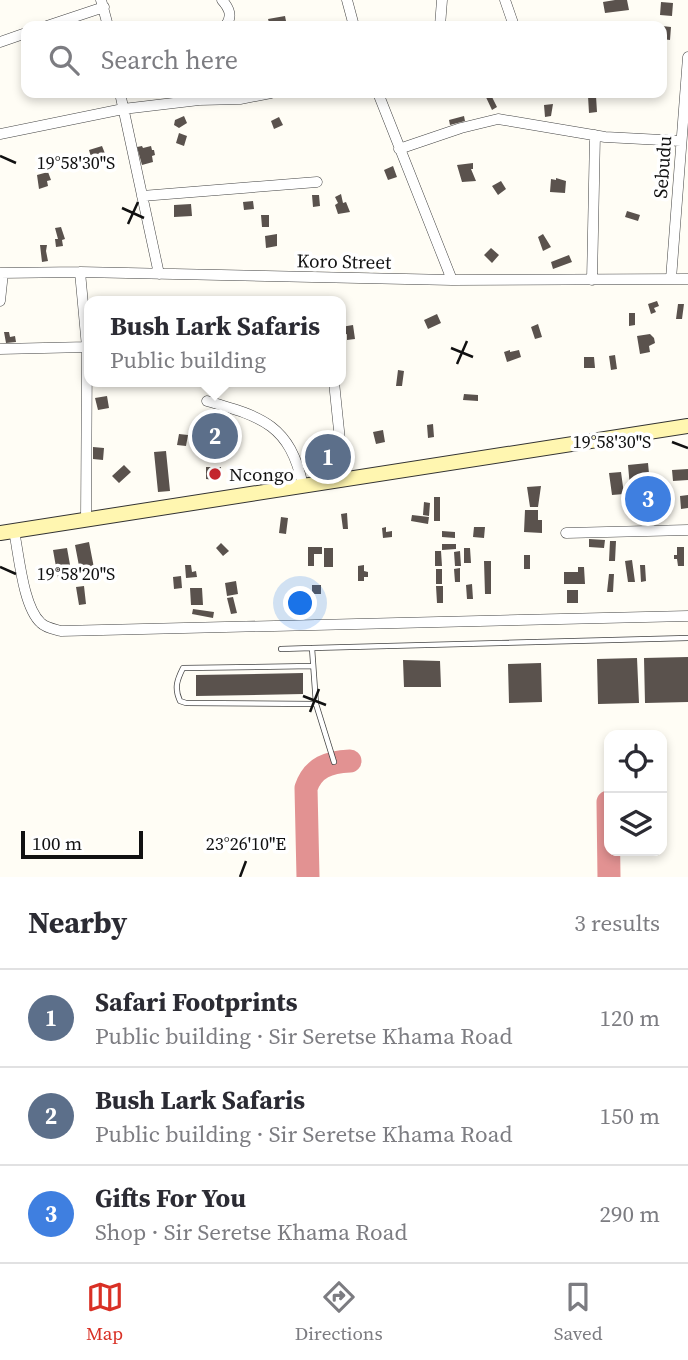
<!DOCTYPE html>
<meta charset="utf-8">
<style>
body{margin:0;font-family:"Source Serif 4",serif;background:#f7f7f7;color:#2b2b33}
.controls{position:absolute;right:21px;bottom:21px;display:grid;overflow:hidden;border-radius:14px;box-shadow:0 4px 10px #0003}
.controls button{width:63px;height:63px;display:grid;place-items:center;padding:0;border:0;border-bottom:2px solid #e1e1e2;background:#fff;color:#2b2b33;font:35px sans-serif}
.scale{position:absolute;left:21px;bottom:18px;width:122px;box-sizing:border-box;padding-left:7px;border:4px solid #111;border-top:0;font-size:19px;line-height:24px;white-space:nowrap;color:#111;-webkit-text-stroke:5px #fff;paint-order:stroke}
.you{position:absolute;left:301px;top:604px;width:24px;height:24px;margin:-18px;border:5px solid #fff;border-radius:50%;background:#1a73e8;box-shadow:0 0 0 10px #1a73e833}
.badge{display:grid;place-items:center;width:46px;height:46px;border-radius:50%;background:#d93025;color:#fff;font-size:23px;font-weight:700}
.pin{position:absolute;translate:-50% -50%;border:4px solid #fff;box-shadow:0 2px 7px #0006}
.popup{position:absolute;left:84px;top:296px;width:262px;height:91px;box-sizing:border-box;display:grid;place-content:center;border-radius:14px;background:#fff;filter:drop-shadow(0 2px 5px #0005);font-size:23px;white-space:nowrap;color:#7c7c81}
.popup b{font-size:26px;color:#2b2b33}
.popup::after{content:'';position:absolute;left:50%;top:100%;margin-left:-14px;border:14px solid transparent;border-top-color:#fff}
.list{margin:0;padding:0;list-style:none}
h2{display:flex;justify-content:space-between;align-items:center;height:91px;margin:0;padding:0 28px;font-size:30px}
h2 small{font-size:23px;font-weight:400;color:#7c7c81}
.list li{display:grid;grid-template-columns:46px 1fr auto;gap:21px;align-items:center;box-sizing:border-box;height:98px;padding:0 28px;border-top:2px solid #e1e1e2}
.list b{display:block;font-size:26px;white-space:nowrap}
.list p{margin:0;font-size:23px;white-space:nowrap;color:#7c7c81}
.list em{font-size:23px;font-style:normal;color:#7c7c81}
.icon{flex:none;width:38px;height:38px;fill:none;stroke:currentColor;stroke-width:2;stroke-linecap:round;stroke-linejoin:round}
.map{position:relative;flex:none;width:688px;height:877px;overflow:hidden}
.search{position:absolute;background:#fff;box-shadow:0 4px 10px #0003;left:21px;right:21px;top:21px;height:77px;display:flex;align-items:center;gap:18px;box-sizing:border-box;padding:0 24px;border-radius:14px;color:#7c7c81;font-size:26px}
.sheet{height:385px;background:#fff}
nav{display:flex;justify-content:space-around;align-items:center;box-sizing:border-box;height:98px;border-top:2px solid #e1e1e2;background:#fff;font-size:19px;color:#7c7c81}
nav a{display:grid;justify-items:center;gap:4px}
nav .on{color:#d93025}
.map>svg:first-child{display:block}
</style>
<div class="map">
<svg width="688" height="877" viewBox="0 0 688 877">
<rect width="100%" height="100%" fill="#fffdf5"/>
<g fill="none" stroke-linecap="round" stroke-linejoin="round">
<path stroke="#e29292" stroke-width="23" d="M608 802 609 877
M308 877 306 788C313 767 329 762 350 761"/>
</g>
<path fill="#5a524d" d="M615 0H627L629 10 605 13 603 2Z
M661 2 673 3 672 16 660 15Z
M285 16 287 26H270L268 19Z
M662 26 671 27 670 40 662 39Z
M484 93H490L497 107 492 110Z
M588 96H596L597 112 589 113Z
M553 104 551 116 545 117 544 105Z
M184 116 187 123 179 128 174 125 175 120Z
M464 116 465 121 450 125 449 120Z
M279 117 283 125 274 129 271 121Z
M179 133 187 136 184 146 176 143Z
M102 146 106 156 92 160 89 150Z
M142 146 143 148 151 146 152 150H154L155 155 152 156 153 162 142 165 137 147Z
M473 163V169H471L476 181 462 182 457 165Z
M393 166 397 177 388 180 384 170Z
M48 172 51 180 47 181 48 186 39 189 37 175Z
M556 178 566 181 565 193 550 192 551 179 556 180Z
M501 181 506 189 498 195 492 186Z
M341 194 343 203 346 202 350 212 338 214 335 205 338 203 335 197Z
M312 195H319L320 206 313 207Z
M253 201 254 209 244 210 243 202Z
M191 204 192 216 174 217V205Z
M627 211 640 215 638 221 625 217Z
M261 215H269V227H262Z
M61 227 65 239 62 240 63 246 56 247 55 239H58L55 228Z
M277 234V246L266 248 265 236Z
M543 234 551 247 543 251 538 237Z
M40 245H47L46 251 48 261 42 262Z
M491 248 499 255 492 263 484 255Z
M569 255 572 262 553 269 551 262Z
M657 301 659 306 654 308 656 312 651 314 648 304Z
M678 304H684L682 319H676Z
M629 313H635V325L629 326Z
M437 314 441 323 428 329 424 320Z
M538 324 542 337 535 339 531 327Z
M353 325 355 339 347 340V334L343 335 341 327Z
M4 332H9L10 337 15 336 16 342 6 343Z
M650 334 654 338 655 343 649 346 650 352 640 354 637 336Z
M510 350V352L519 350 521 357 507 362 504 352Z
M615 355 617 369 611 370 609 356Z
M584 357H594L595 368H584Z
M398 370 404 371 402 386H396Z
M464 394 478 395V401L463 400Z
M107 396 109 408 98 410 95 398Z
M433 424 434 437 428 438 427 425Z
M223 428 232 430 230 441 221 439Z
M201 429 221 431 219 442 199 440 198 445 189 443 191 432 200 434Z
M383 430 385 442 376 444 373 432Z
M179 434 188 435 186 446 177 445Z
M93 447 104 448 103 460 93 459Z
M166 451 170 491 158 492 154 452Z
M648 463 652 506 659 505 660 519 633 521 628 465Z
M124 465 131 472 119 483 112 476Z
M206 467H221V477H216V480L206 479Z
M688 469V480L673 481 672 470Z
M621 472 624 494 612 495 609 473Z
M541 486 538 507H530L527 487Z
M688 495V508L681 509 680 496Z
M434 497H440V521H434Z
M424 502 430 503 429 516 423 515Z
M525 510H538V520H542V533L524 532Z
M347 513 348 529H343L341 514Z
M412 515 429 517 428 524 411 521Z
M281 517 288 518 286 534 279 533Z
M386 527V532L392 531V537L383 538 382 528Z
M474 527H485L484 538 473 537Z
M442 531 455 532V538L442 537Z
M589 539 605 540 604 548 589 547Z
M610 541H616L615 561H609Z
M89 542 94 568 80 571 75 545Z
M221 543 229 551 223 556 216 548Z
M442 544H456V549L442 550Z
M308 547H322V554H314V566H308Z
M677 547H684V566H678L677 559H674V555H677Z
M67 548 72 576 58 578 53 550Z
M324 548H333V567H324Z
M464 548H470L471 563H464Z
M435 551H441L442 566H435Z
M460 551 461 566H455L454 552Z
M524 555H530V569H524Z
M632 560 635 582H628L625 561Z
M484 561H491V594H485Z
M185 565H191L192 572 196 571 197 577 186 578Z
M364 565V571L368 572V577H364V581H358V566Z
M640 565H645L646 581 641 582Z
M578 567H584L585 584H564V572H578Z
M460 568V582H455L454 569Z
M436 569H442V584H436Z
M609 574H614L613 592H607Z
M181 576 182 588 174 589 173 577Z
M236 581 238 594 227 596 225 583Z
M472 584 473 599H467L466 585Z
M312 585H321V594H312Z
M84 586 86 604 79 605 76 587Z
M436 586H443V603H437Z
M190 588H202L203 605H191Z
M567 590H578V603H567Z
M233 597 237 613 231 614 227 598Z
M193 609 214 612 213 618 192 614Z
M688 657V702L645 703 644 658Z
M637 658 639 703 598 704 597 659Z
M403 660 440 661 441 687H404Z
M541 663 542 702 509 703 508 664Z
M303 673V694L196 696V675Z"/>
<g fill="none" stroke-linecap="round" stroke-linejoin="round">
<g stroke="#444" stroke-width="6">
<path id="service" d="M281 649 312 648
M313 666 183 668C177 680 174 688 180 701L186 703 316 704 334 762
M316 704 312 648 688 638"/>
</g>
<g stroke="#444" stroke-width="11">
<path id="minor" d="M101 0 108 26
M222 0C230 9 233 17 225 26
M347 0 354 26
M505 0 514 26
M47 26 104 7
M440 26 442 0
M0 42 26 33
M120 93 159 274
M378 93 452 280
M0 134 123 109 199 100 240 99 271 93
M399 149 461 128 498 119 605 137 681 141
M142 196 317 182
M80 272 87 347 86 521
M0 273 80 272 452 280 688 279
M671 279 688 57
M592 280 595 135
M0 301 3 273
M0 349 87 347
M334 382 344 479
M207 401C263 417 290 425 303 486
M14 531C19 555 23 607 41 623 46 628 54 629 61 631L688 616
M566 533 688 530"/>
</g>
<g stroke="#333" stroke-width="16">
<path id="secondary" d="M0 533 688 426"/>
</g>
<use href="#service" stroke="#fff" stroke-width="4.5"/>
<use href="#minor" stroke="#fff" stroke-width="10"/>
<use href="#secondary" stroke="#fff6b0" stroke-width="14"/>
</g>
<path fill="none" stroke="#111" stroke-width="2.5" d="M0 156 16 163M122 208 144 218M128 224 138 202M451 348 473 357M457 364 467 341M672 442 688 448M0 567 16 574M303 696 326 705M310 712 319 689M240 877 246 861"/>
<circle fill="#c4262e" stroke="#fff" stroke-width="2.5" cx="215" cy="474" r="7"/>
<g text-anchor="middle" stroke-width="7" stroke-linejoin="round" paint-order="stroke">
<g font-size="19" fill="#111" stroke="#fff">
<text transform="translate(662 167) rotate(-86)" y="7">Sebudu</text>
<text transform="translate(344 261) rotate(1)" y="7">Koro Street</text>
</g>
<g font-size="19" fill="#111" stroke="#fff" text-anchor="start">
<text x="229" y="481">Ncongo</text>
</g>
</g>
<g font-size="18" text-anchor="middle" fill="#111" stroke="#fff" stroke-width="7" stroke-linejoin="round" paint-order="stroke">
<text x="76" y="169">19°58'30"S</text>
<text x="612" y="448">19°58'30"S</text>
<text x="76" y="580">19°58'20"S</text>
<text x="246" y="850">23°26'10"E</text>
</g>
</svg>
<div class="controls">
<button><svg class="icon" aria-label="locate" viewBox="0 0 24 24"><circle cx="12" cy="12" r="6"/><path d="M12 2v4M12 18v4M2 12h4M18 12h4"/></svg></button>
<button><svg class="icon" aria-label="layers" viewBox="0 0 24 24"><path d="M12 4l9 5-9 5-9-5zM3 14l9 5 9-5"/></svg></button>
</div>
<div class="scale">100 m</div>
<div class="you"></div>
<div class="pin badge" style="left:328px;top:457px;background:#5c6f8a">1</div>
<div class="pin badge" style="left:215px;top:436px;background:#5c6f8a">2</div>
<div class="popup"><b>Bush Lark Safaris</b>Public building</div>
<div class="pin badge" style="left:648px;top:499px;background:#3f7fe0">3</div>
<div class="search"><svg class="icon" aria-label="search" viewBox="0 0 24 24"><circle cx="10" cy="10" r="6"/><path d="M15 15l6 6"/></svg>Search here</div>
</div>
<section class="sheet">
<h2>Nearby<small>3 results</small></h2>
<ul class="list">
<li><span class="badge" style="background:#5c6f8a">1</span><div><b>Safari Footprints</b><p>Public building · Sir Seretse Khama Road</p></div><em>120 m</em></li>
<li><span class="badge" style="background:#5c6f8a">2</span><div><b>Bush Lark Safaris</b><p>Public building · Sir Seretse Khama Road</p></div><em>150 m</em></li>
<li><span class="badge" style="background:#3f7fe0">3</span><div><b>Gifts For You</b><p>Shop · Sir Seretse Khama Road</p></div><em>290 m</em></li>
</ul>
</section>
<nav>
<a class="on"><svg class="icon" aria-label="map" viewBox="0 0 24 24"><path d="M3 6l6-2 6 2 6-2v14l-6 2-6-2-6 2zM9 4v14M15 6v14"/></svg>Map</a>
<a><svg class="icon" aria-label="directions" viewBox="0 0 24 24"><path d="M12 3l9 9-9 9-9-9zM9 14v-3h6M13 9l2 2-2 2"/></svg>Directions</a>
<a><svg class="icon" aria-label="saved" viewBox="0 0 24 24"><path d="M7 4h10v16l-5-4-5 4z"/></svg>Saved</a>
</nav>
